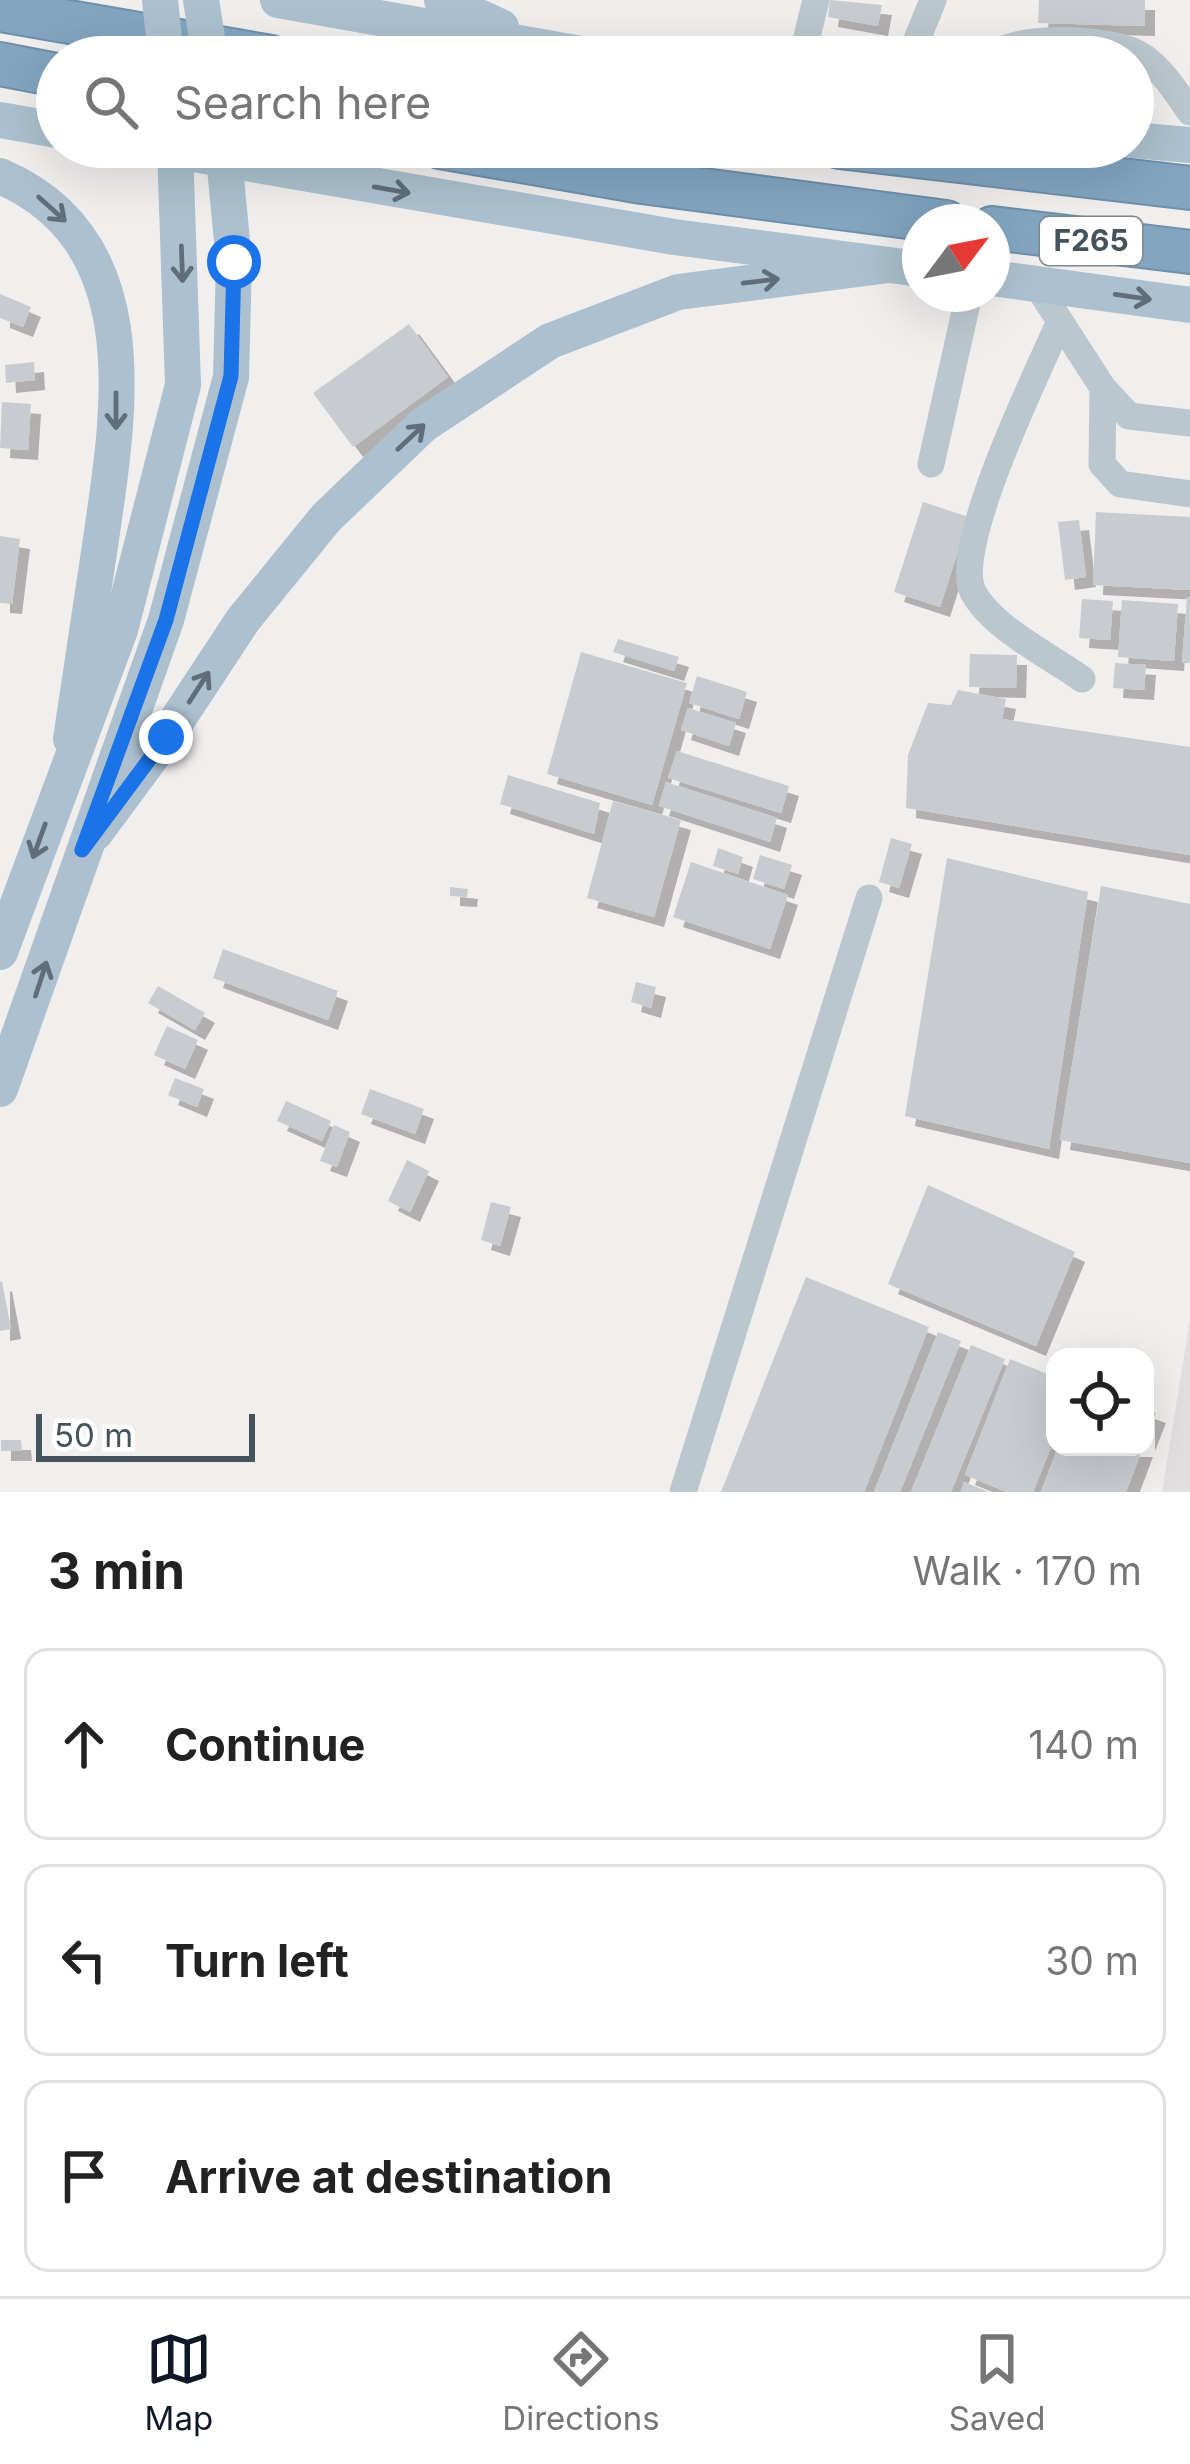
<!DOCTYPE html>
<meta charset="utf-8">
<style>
body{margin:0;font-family:Inter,sans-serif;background:#f2f2f2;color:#222}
.controls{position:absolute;right:36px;bottom:36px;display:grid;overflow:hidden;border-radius:24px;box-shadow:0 12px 48px #0002}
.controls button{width:108px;height:108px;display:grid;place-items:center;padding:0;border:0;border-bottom:3px solid #e0e0e0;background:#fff;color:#222;font:60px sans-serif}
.compass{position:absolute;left:902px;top:204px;width:108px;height:108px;border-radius:50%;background:#fff;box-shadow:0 12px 48px #0002;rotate:58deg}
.scale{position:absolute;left:36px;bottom:30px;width:219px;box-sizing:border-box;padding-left:12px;border:6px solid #45535d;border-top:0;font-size:33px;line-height:42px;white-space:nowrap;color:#45535d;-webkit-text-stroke:9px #fff;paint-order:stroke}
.stop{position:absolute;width:36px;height:36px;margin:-27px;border:9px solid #1a73e8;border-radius:50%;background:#fff}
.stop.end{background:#1a73e8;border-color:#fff;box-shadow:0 3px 12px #0008}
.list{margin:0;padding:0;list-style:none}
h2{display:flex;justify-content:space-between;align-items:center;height:156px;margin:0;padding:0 48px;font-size:51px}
h2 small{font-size:39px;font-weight:400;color:#767676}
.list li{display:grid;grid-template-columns:78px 1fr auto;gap:36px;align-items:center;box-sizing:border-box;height:192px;margin:0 24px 24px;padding:0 24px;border:3px solid #e0e0e0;border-radius:24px}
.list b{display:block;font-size:45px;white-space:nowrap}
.list em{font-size:39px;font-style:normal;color:#767676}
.icon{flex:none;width:66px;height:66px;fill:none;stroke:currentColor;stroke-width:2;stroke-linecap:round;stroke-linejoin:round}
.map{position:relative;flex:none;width:1190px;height:1492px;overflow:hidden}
.search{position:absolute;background:#fff;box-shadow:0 12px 48px #0002;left:36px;right:36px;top:36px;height:132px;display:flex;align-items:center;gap:30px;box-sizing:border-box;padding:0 42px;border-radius:66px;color:#767676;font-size:45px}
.sheet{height:804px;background:#fff}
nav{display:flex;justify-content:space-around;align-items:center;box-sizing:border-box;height:168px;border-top:3px solid #e0e0e0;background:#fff;font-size:33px;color:#767676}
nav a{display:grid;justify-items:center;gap:6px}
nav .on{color:#111827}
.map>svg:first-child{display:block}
</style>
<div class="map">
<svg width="1190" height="1492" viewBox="0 0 1190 1492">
<defs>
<filter id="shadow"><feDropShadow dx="10" dy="10" stdDeviation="0" flood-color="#0004"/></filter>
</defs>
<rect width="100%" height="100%" fill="#f1eeee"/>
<path fill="#e2dfe0" d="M1190 1320V1492H1162Z"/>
<path fill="#c8ccd1" filter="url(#shadow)" d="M830 0 882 5 878 26 828 17Z
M1039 0H1145V26L1038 23Z
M0 294 31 307 23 327 0 318Z
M409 324 448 377 353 447 313 393Z
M34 362 35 380 6 383 5 365Z
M2 402 31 404 28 450 0 448Z
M923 502 969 517 940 607 894 592Z
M1096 512 1190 517V590L1093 585Z
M1079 520 1086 577 1065 580 1058 522Z
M0 536 20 539 12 604 0 603Z
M1187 597H1190V663H1182Z
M1082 599 1113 601 1110 640 1079 638Z
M1122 600 1178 604 1174 661 1118 657Z
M618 639 679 657 674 671 613 652Z
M581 652 687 683 652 805 547 774Z
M970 654 1017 655 1016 688 969 687Z
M1115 663 1146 665 1144 690 1113 688Z
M697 676 747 692 739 719 689 703Z
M958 690 1006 699 1002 719 1190 747V855L906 808 908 755 928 703 951 705Z
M688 708 736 723 729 746 681 730Z
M677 751 789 786 781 813 668 778Z
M508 775 600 803 594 834 500 804Z
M666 782 777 818 770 842 659 806Z
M613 801 681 820 654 917 587 898Z
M891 838 912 844 899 888 879 882Z
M718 848 743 857 738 874 713 866Z
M760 855 792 865 784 889 753 879Z
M947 858 1088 892 1049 1149 905 1116Z
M691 862 788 895 770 949 673 917Z
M1101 886 1190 904V1163L1060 1140Z
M450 887 468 889 467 897 450 896Z
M223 949 338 991 328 1020 213 978Z
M636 982 656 987 651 1008 631 1002Z
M158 986 205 1013 195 1030 148 1003Z
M167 1026 198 1040 185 1069 154 1055Z
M175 1078 204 1089 197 1107 168 1095Z
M370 1089 424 1109 415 1134 361 1114Z
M286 1101 331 1121 322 1141 277 1121Z
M334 1125 350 1132 337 1167 320 1161Z
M407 1160 429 1171 410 1212 388 1201Z
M928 1185 1075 1252 1036 1346 888 1284Z
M491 1202 511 1207 500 1246 481 1240Z
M806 1277 929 1327 864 1492H721Z
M2 1281 11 1329 0 1331V1282Z
M938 1332 961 1341 900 1492H874Z
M971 1345 1005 1359 951 1492H911Z
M1010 1359 1055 1377V1437L1033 1492H1007L965 1475Z
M1145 1409 1156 1413 1145 1441Z
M1 1440H21L22 1451H1Z
M1058 1447H1143L1126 1492H1041Z
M964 1482 989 1492H961Z"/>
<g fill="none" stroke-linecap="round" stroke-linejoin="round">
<g stroke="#6e90ac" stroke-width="46">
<path id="highway" d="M0 10 271 57
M0 64 57 75
M440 147 642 182 946 222
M839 147 1190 188
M992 228 1190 252"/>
</g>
<path stroke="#bbc7ce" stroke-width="27" d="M802 57 816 0
M910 57 933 0
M991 57C1017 34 1096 38 1130 50 1156 59 1175 90 1190 112
M1036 284 1103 388 1129 416 1190 423
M1060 321C1039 370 951 547 973 592 992 628 1050 656 1082 679
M1103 388 1102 464 1120 484 1190 494
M931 464 969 294
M683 1492 869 898"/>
<path stroke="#acc0cf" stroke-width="36" d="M278 0 598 57
M442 0 501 27
M0 120 57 130
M1133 140 1190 145
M153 147 674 237 920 269
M0 176C149 240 120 409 101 539 91 606 81 673 71 739
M992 278 1190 305
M95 833 166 737 243 620 326 518 423 425 550 341 678 292 889 265"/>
<use href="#highway" stroke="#83a5c0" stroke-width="42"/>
<path stroke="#acc0cf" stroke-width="36" d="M160 0 166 57
M201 0 210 57
M0 952 120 630 183 385 175 147
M0 1089 166 620 231 377 234 262 223 147"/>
</g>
<defs><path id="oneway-shaft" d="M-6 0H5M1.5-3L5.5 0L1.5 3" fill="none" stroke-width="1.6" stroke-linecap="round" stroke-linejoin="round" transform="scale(3)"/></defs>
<g stroke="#5f6e7a">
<use href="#oneway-shaft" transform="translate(392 190) rotate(10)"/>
<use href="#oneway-shaft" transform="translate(52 209) rotate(42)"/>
<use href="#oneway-shaft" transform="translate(182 264) rotate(88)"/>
<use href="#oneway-shaft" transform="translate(761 281) rotate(-7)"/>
<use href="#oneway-shaft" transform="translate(1133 297) rotate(8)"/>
<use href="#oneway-shaft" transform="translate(116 411) rotate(90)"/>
<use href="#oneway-shaft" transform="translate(411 437) rotate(-43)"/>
<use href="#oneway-shaft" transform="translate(199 687) rotate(-57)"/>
<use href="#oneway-shaft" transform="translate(39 841) rotate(110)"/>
<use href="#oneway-shaft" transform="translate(41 979) rotate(-72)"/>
</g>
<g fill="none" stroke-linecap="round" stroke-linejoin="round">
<path stroke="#1a73e8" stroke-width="15" d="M166 737 82 850 166 620 231 376 234 262"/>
</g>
<g text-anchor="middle" stroke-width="9" stroke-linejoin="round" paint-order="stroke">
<rect fill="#fff" stroke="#7d878e" stroke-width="3" x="1040" y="217" width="102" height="48" rx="9"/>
<g font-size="30" font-weight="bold" fill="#45535d">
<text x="1091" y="251">F265</text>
</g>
</g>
</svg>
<div class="controls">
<button><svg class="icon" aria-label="locate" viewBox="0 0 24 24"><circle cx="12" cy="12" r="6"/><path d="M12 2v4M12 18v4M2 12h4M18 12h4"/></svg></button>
</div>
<svg class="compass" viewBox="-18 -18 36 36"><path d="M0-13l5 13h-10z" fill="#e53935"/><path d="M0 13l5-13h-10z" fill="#767676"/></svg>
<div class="scale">50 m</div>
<div class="stop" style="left:234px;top:262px"></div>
<div class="stop end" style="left:166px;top:737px"></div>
<div class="search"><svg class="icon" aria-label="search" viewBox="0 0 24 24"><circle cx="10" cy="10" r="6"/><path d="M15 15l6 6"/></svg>Search here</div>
</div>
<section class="sheet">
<h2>3 min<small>Walk · 170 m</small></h2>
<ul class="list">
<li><svg class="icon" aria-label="ahead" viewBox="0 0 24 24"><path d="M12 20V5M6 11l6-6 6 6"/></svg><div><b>Continue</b></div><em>140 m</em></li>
<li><svg class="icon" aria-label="left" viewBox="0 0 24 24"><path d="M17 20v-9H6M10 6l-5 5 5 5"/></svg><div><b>Turn left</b></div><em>30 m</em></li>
<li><svg class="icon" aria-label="arrive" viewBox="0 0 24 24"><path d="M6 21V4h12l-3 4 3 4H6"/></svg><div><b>Arrive at destination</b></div></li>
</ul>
</section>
<nav>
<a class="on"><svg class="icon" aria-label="map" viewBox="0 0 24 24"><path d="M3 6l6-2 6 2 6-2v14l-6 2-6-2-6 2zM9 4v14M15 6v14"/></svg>Map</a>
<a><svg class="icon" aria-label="directions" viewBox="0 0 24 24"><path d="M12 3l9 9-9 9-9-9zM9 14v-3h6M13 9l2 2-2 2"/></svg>Directions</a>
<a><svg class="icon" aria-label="saved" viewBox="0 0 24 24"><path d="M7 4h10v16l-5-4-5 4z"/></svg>Saved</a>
</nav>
